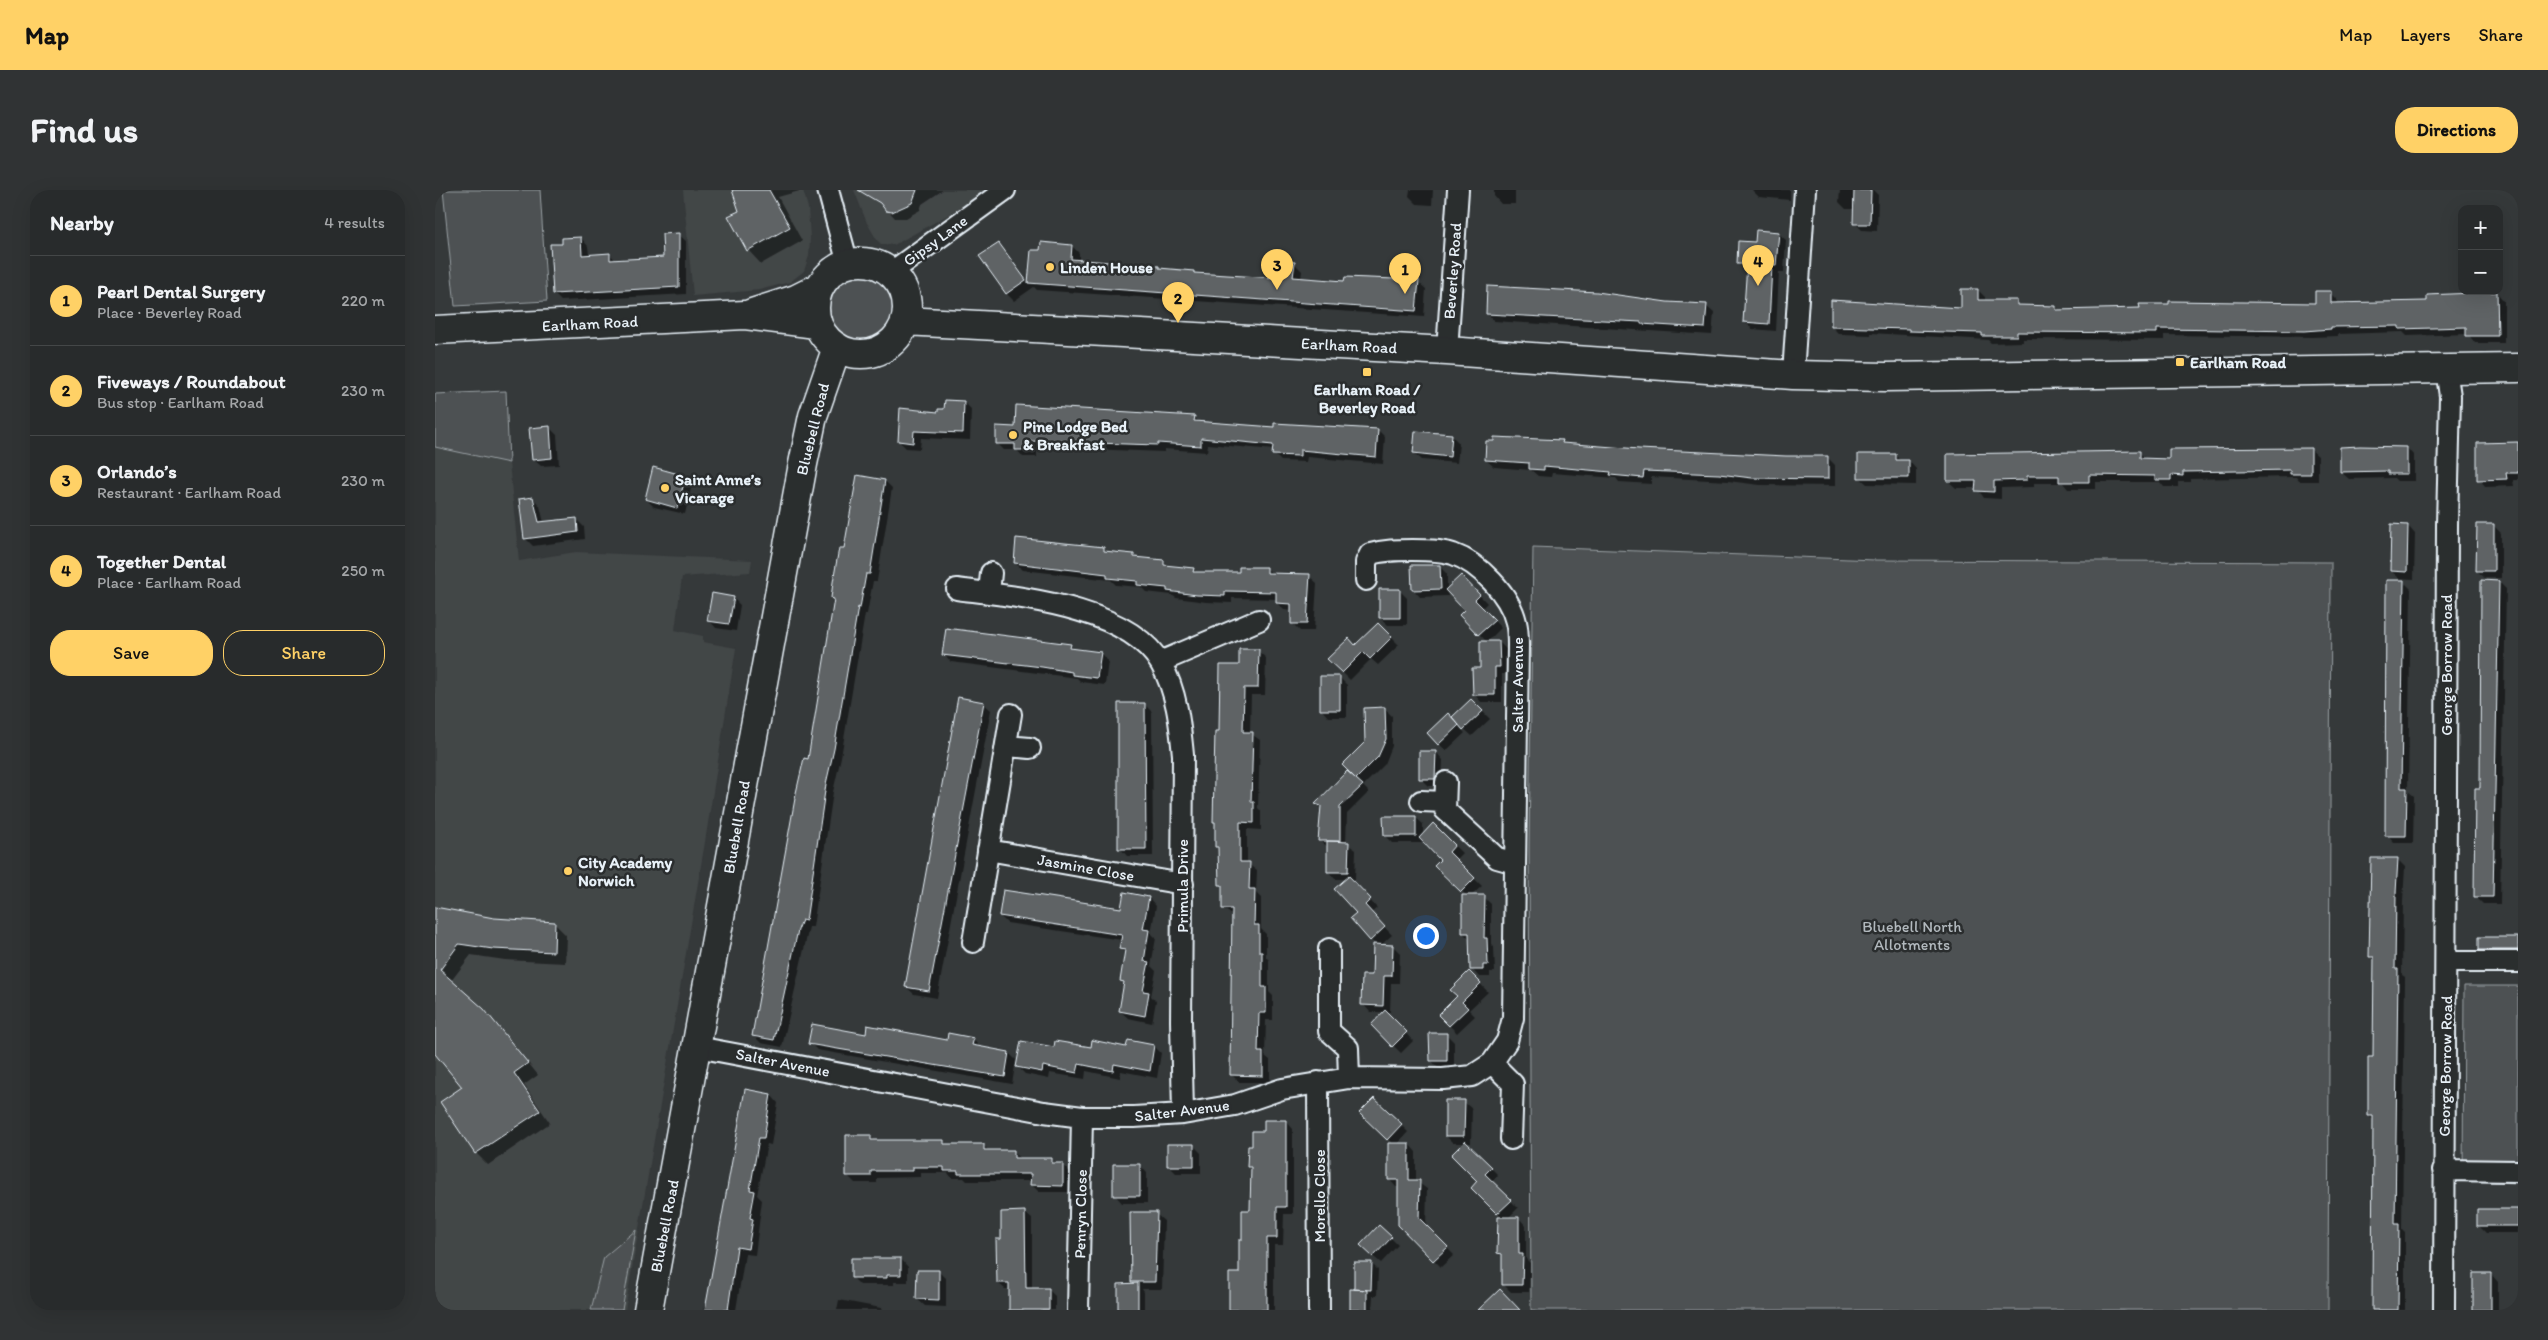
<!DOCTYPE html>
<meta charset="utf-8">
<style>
body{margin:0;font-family:Itim,sans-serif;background:#303334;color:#f1f3f6}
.controls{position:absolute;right:15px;top:15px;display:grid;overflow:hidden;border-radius:10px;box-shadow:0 5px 20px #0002}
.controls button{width:45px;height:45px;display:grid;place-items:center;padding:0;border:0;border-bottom:1px solid #444748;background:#282b2c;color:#f1f3f6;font:25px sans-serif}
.you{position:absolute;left:990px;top:745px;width:18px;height:18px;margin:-12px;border:4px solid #fff;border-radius:50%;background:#1a73e8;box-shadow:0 0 0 8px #1a73e833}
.badge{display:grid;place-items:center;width:32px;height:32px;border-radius:50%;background:#ffd166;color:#111;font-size:16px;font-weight:700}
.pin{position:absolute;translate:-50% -41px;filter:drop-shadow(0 1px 2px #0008)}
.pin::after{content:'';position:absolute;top:26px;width:18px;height:15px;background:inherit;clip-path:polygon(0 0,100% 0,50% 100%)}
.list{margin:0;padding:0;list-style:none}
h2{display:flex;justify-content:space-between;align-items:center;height:65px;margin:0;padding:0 20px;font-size:21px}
h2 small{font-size:16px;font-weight:400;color:#a5a7a9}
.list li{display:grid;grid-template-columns:32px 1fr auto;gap:15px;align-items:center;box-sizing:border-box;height:90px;padding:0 20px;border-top:1px solid #444748}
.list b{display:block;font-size:19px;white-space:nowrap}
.list p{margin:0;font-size:16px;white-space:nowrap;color:#a5a7a9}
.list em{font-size:16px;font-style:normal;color:#a5a7a9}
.actions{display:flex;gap:10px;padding:15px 20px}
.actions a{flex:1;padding:11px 0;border:1px solid #ffd166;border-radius:20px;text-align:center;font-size:18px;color:#ffd166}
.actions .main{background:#ffd166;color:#111}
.map{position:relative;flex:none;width:2083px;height:1120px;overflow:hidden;border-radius:20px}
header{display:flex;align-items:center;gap:30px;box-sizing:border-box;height:70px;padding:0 25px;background:#ffd166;color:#111}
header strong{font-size:24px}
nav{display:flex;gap:28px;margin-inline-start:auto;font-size:18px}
.intro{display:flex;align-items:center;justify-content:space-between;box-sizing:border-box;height:120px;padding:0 30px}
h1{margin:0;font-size:35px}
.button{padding:12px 22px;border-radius:20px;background:#ffd166;color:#111;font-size:18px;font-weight:700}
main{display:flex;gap:30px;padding:0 30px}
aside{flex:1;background:#282b2c;border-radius:20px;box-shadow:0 5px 20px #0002}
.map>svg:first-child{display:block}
</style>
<header>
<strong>Map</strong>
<nav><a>Map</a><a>Layers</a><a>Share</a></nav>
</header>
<div class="intro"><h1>Find us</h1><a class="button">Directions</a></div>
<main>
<aside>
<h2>Nearby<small>4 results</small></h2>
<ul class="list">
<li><span class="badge">1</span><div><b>Pearl Dental Surgery</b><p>Place · Beverley Road</p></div><em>220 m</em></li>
<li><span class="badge">2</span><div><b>Fiveways / Roundabout</b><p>Bus stop · Earlham Road</p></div><em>230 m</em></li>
<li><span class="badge">3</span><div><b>Orlando’s</b><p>Restaurant · Earlham Road</p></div><em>230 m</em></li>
<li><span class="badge">4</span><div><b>Together Dental</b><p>Place · Earlham Road</p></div><em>250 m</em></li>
</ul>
<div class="actions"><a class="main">Save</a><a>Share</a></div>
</aside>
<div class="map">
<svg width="2083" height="1120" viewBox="0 0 2083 1120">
<rect width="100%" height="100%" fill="#35393a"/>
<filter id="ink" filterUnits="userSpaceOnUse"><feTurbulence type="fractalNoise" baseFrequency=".02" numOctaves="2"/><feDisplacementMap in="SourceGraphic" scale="10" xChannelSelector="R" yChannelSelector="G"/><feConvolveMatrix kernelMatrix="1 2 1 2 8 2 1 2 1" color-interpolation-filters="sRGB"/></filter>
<g filter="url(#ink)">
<path fill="#424647" d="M248 0H368L373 18 375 48 374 66 369 81 355 92 324 100 258 106Z
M419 0H553L554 2 459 55 446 54 442 50 432 33Z
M71 201 74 273 84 371 141 362 317 370 315 382 247 387 240 440 268 446V452L301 458 270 652 190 1120H0V204Z"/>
<path fill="#4d5152" stroke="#9aa1a5" d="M8 0H105L112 111 20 116Z
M391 120a36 36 0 1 1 72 0a36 36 0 1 1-72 0Z
M71 201 74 273 0 257V204Z
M1098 357 1440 370 1896 372 1893 1120H1096L1094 659Z
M2029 796H2083V993L2028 991Z
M201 1040 187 1120H156L169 1067Z"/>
<path fill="#0007" d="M299 0H368L343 7 367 51 326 74 313 60Z
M438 0H508L487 14 485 20 471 28H460L438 4Z
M975 0H998L997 15 982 14 974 6Z
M1059 0H1080V14H1066L1059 6Z
M1317 0H1355V10L1324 7Z
M1405 0H1438L1443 5 1442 41 1427 40 1420 33V19H1411L1404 12Z
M1343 43 1351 50 1349 82H1344L1341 141 1317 139 1310 131 1313 81 1303 73 1321 53Z
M243 44 251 51V104L126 111 119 104 129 55 146 48 153 56 154 65 175 64 181 71 229 68Z
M564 54 594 94 597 61 637 56 644 63V71L724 77 726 80 759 82 761 85 844 90 859 73 867 81 866 89 911 93 983 92 991 99 989 127 602 100 599 97 579 111 572 104Z
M1543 100 1550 107V111H1581L1586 116 1621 117 1625 121 1881 114 1895 103 1902 110V114L1993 113 2062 103 2069 111V153H2040L2033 144 1972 146 1968 142 1903 144V146L1877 147 1729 145V150L1588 149V152L1556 153 1553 150 1436 143V145L1404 144 1397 137 1527 120Z
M1232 113 1271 116 1279 123 1277 145 1059 131 1052 123Z
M529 212 536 219 535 250 486 248 485 259 471 258 464 251 504 223Z
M759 227 764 232 840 238 943 240 950 247 948 274 872 267 871 272 846 271 839 264V260L773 254 772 262 729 259V262L602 257V267H588L582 260H569L562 253 582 238Z
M115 238 122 245 124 275 106 276 98 269Z
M1016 245 1024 253 1022 273 987 270 979 263Z
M1127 251 1130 255 1351 268 1392 267 1400 275V296L1325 295 1293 291 1216 287V294L1184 292 1181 288 1117 283 1116 287 1103 286 1096 280 1059 277 1051 270Z
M2083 253V290H2078L2079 296 2051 297 2044 289Z
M1972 258 1979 266V291H1962L1959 288 1914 289 1906 282Z
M1875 259 1883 266V291H1864L1861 287 1755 289V292H1743V297H1729L1725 292H1661V299H1633L1628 293H1599V297L1566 298V309L1549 308 1542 298H1521L1513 291 1704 262 1712 270H1736Z
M1461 266 1466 271H1474L1481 279V295L1432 294 1424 287Z
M250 287 257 294 250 324 219 317 211 309Z
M450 291 457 298 442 391H438L432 424H430L406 567 398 602 378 737H374L347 857 326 853 319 846 374 570 400 411 397 408 410 360Z
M98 308 105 316 109 333 141 329 149 337 150 349 98 356 90 348Z
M1973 336 1980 344 1979 389 1964 388 1956 381Z
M2059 336 2066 343V388H2050L2042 381Z
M668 359 672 362 699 365 702 369 729 372 734 377 758 379 762 383H805L832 379 838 384 874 386 882 393 879 441H865L857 433V421L849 420 842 413V409L797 408V413L771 412 741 408 737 405 711 402 706 397 681 395 676 390 588 380 580 373Z
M1004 376 1012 384V399L1026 386 1052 413 1047 418 1066 438 1052 452 1026 425 1031 420 1012 401 1013 406 985 407 978 399Z
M1968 391 1976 399 1973 601 1979 606 1978 653H1959L1952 645Z
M2064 392 2071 399 2065 714H2048L2040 706 2046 599Z
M964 400 972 408V435H953L945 428Z
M298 408 305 415 301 441 281 438 274 430Z
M943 434 964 455 943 475 936 469 915 490 894 469 920 456Z
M1064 452 1071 459 1072 484H1067V512H1046L1039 504 1046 479Z
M635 455 640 460 665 463 673 471 670 495 646 492 642 488 516 472 509 464Z
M823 461 831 468 830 505H816L815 543 825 550 823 618 826 621V640L812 639V673L822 681 821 703 826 708V739L831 744V767L834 770V802L838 806V830H831L830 866 835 870V892H804L797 885 798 726 788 718V698L785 694V660L781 657 785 542 805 477Z
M905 488 912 495V527H893L886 519Z
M1036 510 1055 529 1037 546 1025 535 1024 537 1030 543 1011 561 994 543 1017 529Z
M548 513 556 520 502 808 479 804 471 797Z
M709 514 717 522 718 666H692L685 658Z
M950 519 957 526V556L950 574 928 596 934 602 912 624 911 653 921 660 920 689H915L942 718 936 723 957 745 945 756H958L965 763 964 793H956L955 822H951L978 851 966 863 937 835 950 822H935L928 814 938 787 942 756 936 750 922 723 913 689H900L893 681V657L885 651 887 620 882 614 925 591 909 575 931 552Z
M1001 562 1008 570 1007 596H993L985 588Z
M980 627 988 634V646L998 635 1027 663 1020 670 1047 696 1036 706 1049 707 1056 714V754L1059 757 1060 782H1055V787H1044L1037 779 1036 751 1028 743 1032 706 1001 676 1007 670 988 650V653H957L950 646Z
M1962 669 1970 677 1968 711 1967 785 1970 787 1967 1039 1970 1042V1120H1939V931L1934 926 1940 868V771L1935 766Z
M714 708 721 716 716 743 721 748 716 776 721 781 716 806 721 811 717 833 693 828 685 821 690 795 686 790 691 764 686 759 687 750 572 733 565 726 687 720Z
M0 717 32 726 119 733 131 745 130 773 70 770 36 765 16 791 60 832 103 885 89 895 115 933 53 975 41 963 7 912 29 898 0 864Z
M2083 748V767H2053L2045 760Z
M1034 782 1053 802 1034 820 1040 826 1022 843 1004 825 1024 806Z
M1011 844 1019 852V878H1003L996 870Z
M432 845 513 851 538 849 545 858 574 863 581 870 577 894 382 860 375 853Z
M694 851 719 856 726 863 722 888 686 881 685 888 651 881 650 889 615 883 614 889 590 884 583 877 620 858H692Z
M336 905 343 913 336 955 332 954 322 1005 327 1010 320 1065 310 1064 301 1120H268L269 1117H272Z
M1029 912 1037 919 1036 953H1031L1063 985 1057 992 1083 1018 1073 1028H1084L1091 1036V1069L1095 1073 1094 1102H1076L1068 1094V1068L1064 1063 1068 1028 1038 998 1044 991 1030 953H1018L1011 946Z
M926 923 966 935 973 942 962 954H974L981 962V991L992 999 991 1037 1019 1065 1006 1077 964 1035 965 997H961L954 989 958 954Z
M851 931 858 939V1024H849L848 1055H839V1120H794L795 1084H805L808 1051 817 1021V980L814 977 818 958 830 943Z
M435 946 440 951H508L512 955H548L554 961H578L585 968 617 970 621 974H627L635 981 634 1002H604L597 995V991H532L529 988H517L513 983H485V987L442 988V993H420L412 985Z
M758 955 766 963V983H741L734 976Z
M705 975 712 983V1013H687L680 1005Z
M2083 1020V1043H2051L2044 1036Z
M590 1023 597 1029V1099H613L620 1106V1120H575V1099H570L563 1093 567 1050Z
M721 1024 729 1031 727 1099H707L709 1102V1120H684L700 1095 697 1092Z
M956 1048 963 1055 946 1073 934 1063Z
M466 1069 473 1077V1092H459V1095H425L417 1087Z
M936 1073 943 1080 942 1106H938L937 1120H915L922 1101 920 1099Z
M504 1082 511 1089V1117L490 1116 482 1109Z
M2056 1084 2063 1092V1120H2039Z
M404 1110 446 1118 448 1120H402Z"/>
<path fill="#5f6365" stroke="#e8f1f8" d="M297 0H334L355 37 312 61 293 26 304 21Z
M423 0H482L477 13 457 22 451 21 445 13Z
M1419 0H1436L1435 34H1418Z
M1321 40 1344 42 1341 75H1337L1334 134 1308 132 1312 74H1302L1303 51 1320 52Z
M244 43V97L118 104 115 54H127V48L146 47 147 65 175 63V70L228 67 227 44Z
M606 52 637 55 636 69 724 76V78L759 81V83L842 88 844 71 860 72 858 87 909 91 910 87 984 90 981 121 593 93 596 60H605Z
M564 53 591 90 571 104 544 66Z
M1052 96 1162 102 1232 112 1272 114 1270 138 1206 134V132L1051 124Z
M1526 99H1543V110H1582V115L1621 116V120L1705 118 1704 114H1734V111L1880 113V101H1896V113L1992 111V105L2062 102 2063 146H2031V137L1964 139V136L1896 137V139L1869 141 1722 139V143L1582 142V146H1547V143L1474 141V139L1396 137V110L1526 118Z
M510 210 529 211 528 243 479 241 478 253 463 251 465 218 503 222V219H509Z
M581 215 760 226 759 231 839 237V233L943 239 941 267 865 260V266L837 265 838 255 766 248V256L723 253V255L595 251V260H580V254H561V236L580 237Z
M115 236 117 268 97 270 94 238Z
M980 241 1017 244 1015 267 978 263Z
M1059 247 1128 250 1127 253 1204 259 1351 266H1393V289L1317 288 1284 284 1209 281 1208 288 1175 285 1176 282 1109 276V280L1094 279V273L1050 270 1051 251H1059Z
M2083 252V283H2071L2072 289 2042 290V253Z
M1925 256 1972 257V284H1953V281L1905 282V257Z
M1876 258V284H1855V280L1748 282V286L1736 285V290H1720V286L1654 285V292H1624V286H1592V290L1559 291V302L1540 301 1541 291H1512V264L1705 261V268L1734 269V259Z
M1423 264H1461V270H1474V288H1423Z
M218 277 251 286 242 318 210 309Z
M422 285 450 290 435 384H431L425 418 423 417 399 559 391 594 371 731 367 730 363 740 339 850 317 846 361 603 369 568 373 569 399 409 396 408 398 392 404 358H409Z
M98 307 104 332 142 328 143 342 89 349 84 309Z
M1956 334 1973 335 1972 382 1955 381Z
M2042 334H2059V381H2041Z
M581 348 669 357V361L699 364V367L729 370V375L759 378 758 382H804V377H832V383L875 384 872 434H856V414L841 413V402L790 401V406L762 405 732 401V398L702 395V391L672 388V384L579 373Z
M976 375H1005L1006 399 977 400Z
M1026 385 1045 405 1040 410 1060 430 1043 445 1024 425 1029 420 1010 400Z
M1951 390H1969L1966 598H1972L1971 646H1950Z
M2046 390 2064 391 2058 707H2039L2040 598H2045Z
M944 399H965V428H944Z
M277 403 299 407 294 434 272 431Z
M943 433 957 447 935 469 928 462 907 483 892 469 914 448 920 455Z
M511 438 636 454 635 458 666 462 662 488 637 485V482L607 477 507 465Z
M1045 451H1064L1065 477H1060V505H1038L1037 478H1045Z
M804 459H824L823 498H809L808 542H818L816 612H819V633L805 632V672H815L814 699H820L819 735H824V762H827V797H831V823H824L823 862H828V886L795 885 797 719H787V695H784L783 657H780V632H778L780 541H784L785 475H804Z
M885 486H905V520H885Z
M523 507 549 512 494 801 470 797Z
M1036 509 1048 521 1028 540 1017 527Z
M683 513H710L711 659H683Z
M950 517 951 549 943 567 921 589 928 595 905 617V651H883L886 616 880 614 912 581 920 588 907 575 930 552 929 518Z
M1013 523 1024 535 1003 555 992 543Z
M984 561H1001L1000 589H984Z
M948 626H981V646H949Z
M998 633 1020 655 1014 662 1040 688 1026 702 999 676 1005 670 984 648Z
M892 651 914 652 913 682H892Z
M1936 668H1963L1961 703 1960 779H1963L1960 1034H1964L1963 1120H1937L1938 926H1933V867H1938L1939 767H1934Z
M914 686 936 709 930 715 950 737 935 751 915 728 921 723 899 699Z
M568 700 686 718 689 702 714 707 708 739 714 740 709 771 714 772 708 801 714 802 710 826 684 821 689 792 685 791 690 760 684 759 687 745 564 726Z
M1027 705H1050L1049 748H1052L1053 775H1048V780H1035L1034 743H1027Z
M0 717 59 728 120 732 119 762 58 759 24 754 5 780 49 819 93 873 79 883 105 921 40 964 5 912 27 897 0 864Z
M2044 747H2083V760H2044Z
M938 754 958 755 957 786H949L948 816 926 815 927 785H937Z
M1034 781 1046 793 1027 812 1033 818 1014 836 1003 825 1022 806 1015 800Z
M950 820 972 842 957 857 936 835Z
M377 834 431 844 432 835 512 850 513 843 539 848 537 855 574 862 570 887 373 854Z
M994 843H1012V871H995Z
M657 850 691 857 693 850 719 855 715 881 679 874 678 881 644 874 642 883 608 876 607 882 581 877 586 851 619 857 620 851 656 857Z
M310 899 336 904 329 948H324L315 1000 320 1001 315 1028 318 1029 313 1059 302 1057 293 1120H270Z
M939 908 967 934 952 950 924 923Z
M1010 910H1030L1029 946H1010Z
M829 930H851V1017H842V1048H832V1120H794V1083H804V1050H807V1020H815L816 977H812L813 956H817V941H829Z
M411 945H436V950H509V954H549V960H579V968H617V973H628V996L595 995 596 984H523V981H509V977H478V981H436V986H411Z
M1030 951 1057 977 1050 984 1077 1010 1062 1024 1036 998 1042 991 1016 965Z
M953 953H974V990H985L984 1028 1013 1057 998 1071 963 1035V990H953Z
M732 954H759V976H732Z
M678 974H705V1006H678Z
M2042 1019H2083V1036H2042Z
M590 1021 591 1098H614V1120H574V1093H562L561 1049H566V1022Z
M695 1022H722L720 1092H696Z
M1063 1027H1084V1064H1088L1087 1095H1067V1064L1062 1063Z
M944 1035 957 1047 938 1067 925 1055Z
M416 1068H466V1085H452V1088H416Z
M919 1072H937L936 1100 919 1099Z
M482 1080H504V1110L481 1109Z
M2038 1083H2056V1120H2038Z
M703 1093V1120H683V1094Z
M915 1099 932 1100V1120H915Z
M1065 1099 1085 1120H1043Z"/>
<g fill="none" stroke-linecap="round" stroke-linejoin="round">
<g stroke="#e8f1f8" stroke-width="24">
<path id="street" d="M393 0 413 74
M455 83 570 0
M1012 161 1023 0
M1358 185 1370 0
M522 399C581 407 693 416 726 474 742 502 745 534 748 565L746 831 748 924
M554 403 556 383
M725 472 824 430
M571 556 595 558
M1011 592 1010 620 1062 668 1080 673
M986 611 1010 612
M553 660 748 694
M538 752 576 524
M894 759V841L913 858 914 888
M2011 772H2083
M262 857 609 922 647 927H699L748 924 800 915 847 899 914 888 1008 889 1037 886 1057 873 1072 851 1078 828 1083 455C1083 448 1083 440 1081 432 1075 405 1044 373 1018 364 1005 360 991 360 977 360 962 360 949 360 935 364L931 372V390
M1057 873 1078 894 1076 949
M883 892 884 1120
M2008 980 2083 981
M643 1120 647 927
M2009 1120 2012 335 2015 206 2011 179"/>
</g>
<g stroke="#e8f1f8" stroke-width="31">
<path id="secondary" d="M380 118a46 46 0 1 1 92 0a46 46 0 1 1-92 0Z
M317 123 361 109 385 97
M470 131 1012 161 1358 185 1450 187 2083 178
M0 140 310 125 381 134
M213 1120 368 274 378 226 402 157"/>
</g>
<use href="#street" stroke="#2a2d2e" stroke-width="20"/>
<use href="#secondary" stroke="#2a2d2e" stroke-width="28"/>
</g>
</g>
<g fill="#ffd166" stroke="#2a2d2e" stroke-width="2">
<circle cx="615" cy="77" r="5"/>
<rect x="1740" y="167" width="10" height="10" rx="2.5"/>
<rect x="927" y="177" width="10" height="10" rx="2.5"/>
<circle cx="578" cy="245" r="5"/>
<circle cx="230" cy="298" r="5"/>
<circle cx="133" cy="681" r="5"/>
</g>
<g text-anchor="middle" stroke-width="5" stroke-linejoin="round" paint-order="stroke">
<g font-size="16" fill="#e8f1f8" stroke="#2a2d2e">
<text transform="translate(500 50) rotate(-36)" y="6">Gipsy Lane</text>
<text transform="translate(1017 81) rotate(-86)" y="6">Beverley Road</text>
<text transform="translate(155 133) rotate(-3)" y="6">Earlham Road</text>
<text transform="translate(914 155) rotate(3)" y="6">Earlham Road</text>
<text transform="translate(377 239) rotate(-76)" y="6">Bluebell Road</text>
<text transform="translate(2011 475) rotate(-90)" y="6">George Borrow Road</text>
<text transform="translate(1082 495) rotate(-90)" y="6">Salter Avenue</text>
<text transform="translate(301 637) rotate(-80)" y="6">Bluebell Road</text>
<text transform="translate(651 677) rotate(10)" y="6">Jasmine Close</text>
<text transform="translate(747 696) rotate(-90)" y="6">Primula Drive</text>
<text transform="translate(348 872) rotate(11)" y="6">Salter Avenue</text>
<text transform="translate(2010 876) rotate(-89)" y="6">George Borrow Road</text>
<text transform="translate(747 920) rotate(-7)" y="6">Salter Avenue</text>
<text transform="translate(884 1006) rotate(-90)" y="6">Morello Close</text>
<text transform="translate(645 1024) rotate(-89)" y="6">Penryn Close</text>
<text transform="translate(229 1036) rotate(-79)" y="6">Bluebell Road</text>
</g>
<g font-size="16" font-weight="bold" fill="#e8f1f8" stroke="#2a2d2e" text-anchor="start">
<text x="625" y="83">Linden House</text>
<text x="1755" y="178">Earlham Road</text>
<text x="932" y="205" text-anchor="middle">Earlham Road /<tspan x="932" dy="18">Beverley Road</tspan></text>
<text x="588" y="242">Pine Lodge Bed<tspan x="588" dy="18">&amp; Breakfast</tspan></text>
<text x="240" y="295">Saint Anne’s<tspan x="240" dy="18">Vicarage</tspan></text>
<text x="143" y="678">City Academy<tspan x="143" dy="18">Norwich</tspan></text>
</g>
<g font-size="16" fill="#b2b9be" stroke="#2a2d2e">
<text x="1477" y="742">Bluebell North<tspan x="1477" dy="18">Allotments</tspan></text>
</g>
</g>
</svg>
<div class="controls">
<button>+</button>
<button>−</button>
</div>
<div class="you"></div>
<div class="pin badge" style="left:970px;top:104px">1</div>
<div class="pin badge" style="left:743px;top:133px">2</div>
<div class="pin badge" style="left:842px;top:100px">3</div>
<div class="pin badge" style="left:1323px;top:96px">4</div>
</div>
</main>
